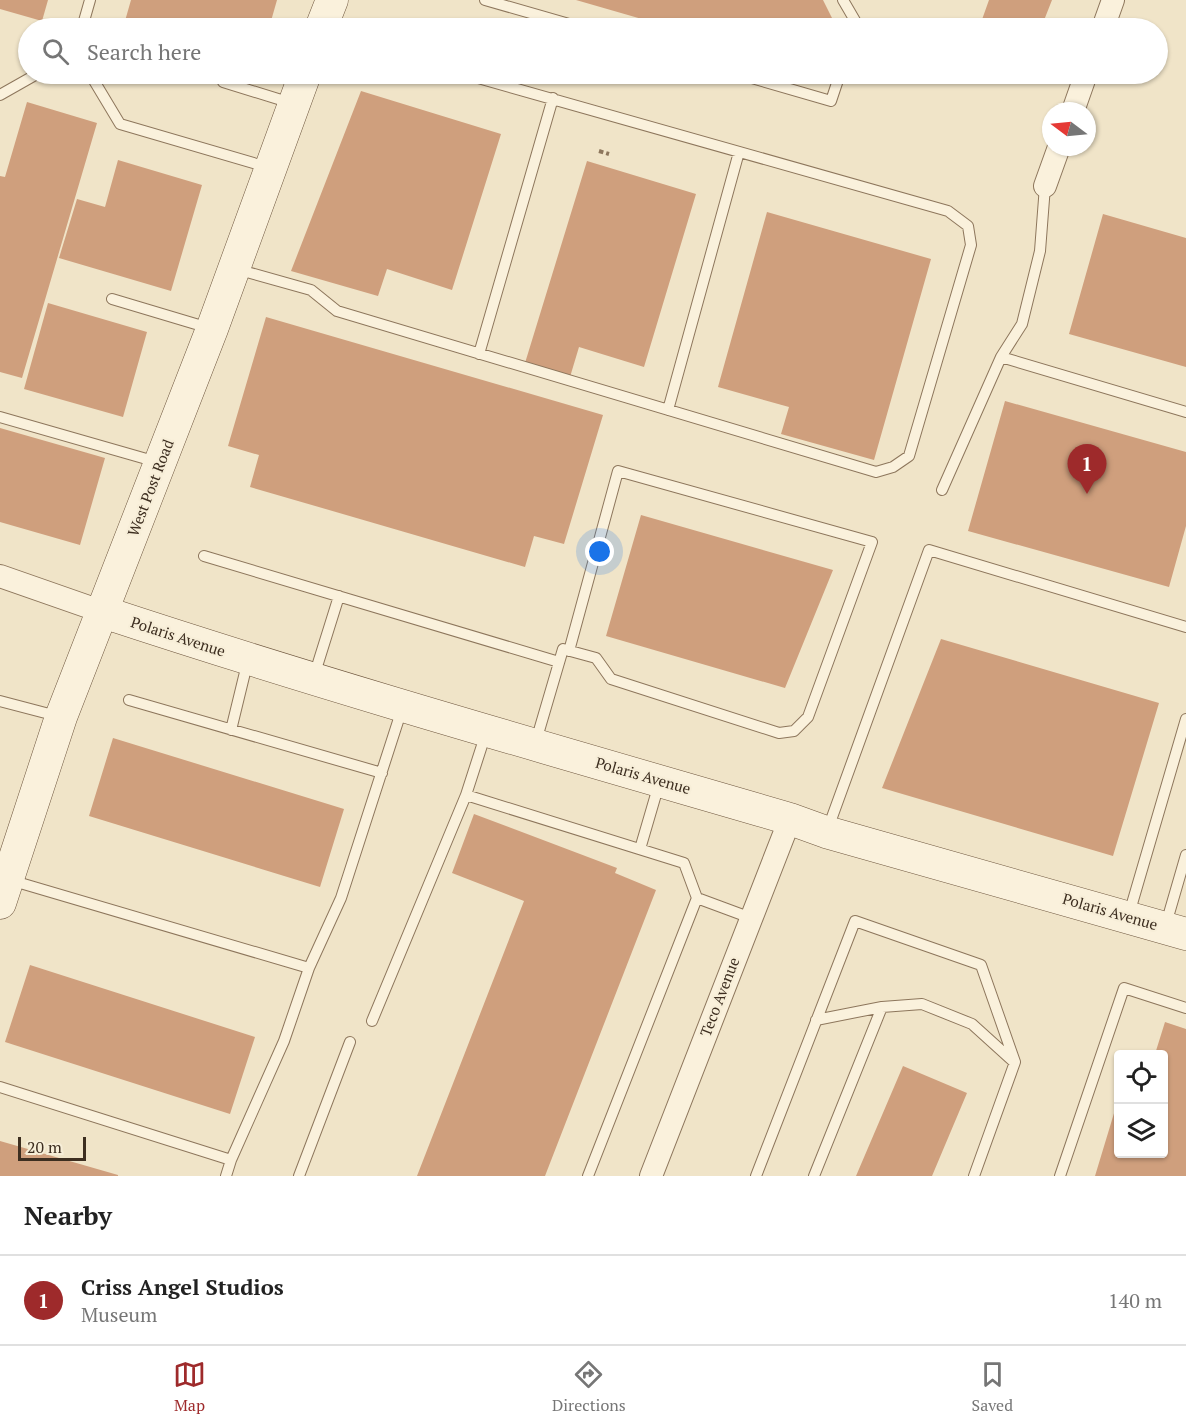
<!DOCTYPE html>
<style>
body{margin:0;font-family:"PT Serif",serif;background:#f6f6f6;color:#222}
.controls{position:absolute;right:18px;bottom:18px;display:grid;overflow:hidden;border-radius:6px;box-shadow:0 2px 4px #0004}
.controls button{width:54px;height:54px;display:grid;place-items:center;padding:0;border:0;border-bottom:2px solid #e0e0e0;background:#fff;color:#222;font:30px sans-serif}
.compass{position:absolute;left:1042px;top:102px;width:54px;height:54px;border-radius:50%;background:#fff;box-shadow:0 2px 4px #0004;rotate:286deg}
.scale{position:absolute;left:18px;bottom:15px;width:68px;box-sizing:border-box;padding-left:6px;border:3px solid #3d2e20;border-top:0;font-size:16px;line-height:21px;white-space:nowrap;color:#3d2e20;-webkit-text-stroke:4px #f7eed8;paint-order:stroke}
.you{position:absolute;left:600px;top:552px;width:21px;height:21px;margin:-15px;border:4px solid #fff;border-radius:50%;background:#1a73e8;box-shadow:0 0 0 9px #1a73e833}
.badge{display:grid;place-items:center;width:39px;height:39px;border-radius:50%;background:#9e2a2b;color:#fff;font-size:20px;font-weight:700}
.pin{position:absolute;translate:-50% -50px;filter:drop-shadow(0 2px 3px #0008)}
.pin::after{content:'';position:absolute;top:32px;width:21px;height:18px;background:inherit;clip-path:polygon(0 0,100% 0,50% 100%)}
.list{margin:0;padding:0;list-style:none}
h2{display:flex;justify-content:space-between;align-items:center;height:78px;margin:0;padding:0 24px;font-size:26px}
h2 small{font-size:20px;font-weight:400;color:#767676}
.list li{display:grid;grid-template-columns:39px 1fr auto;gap:18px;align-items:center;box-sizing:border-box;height:90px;padding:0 24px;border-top:2px solid #e0e0e0}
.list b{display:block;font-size:22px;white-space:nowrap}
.list p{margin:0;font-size:20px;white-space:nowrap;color:#767676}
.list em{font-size:20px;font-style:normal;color:#767676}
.icon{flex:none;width:33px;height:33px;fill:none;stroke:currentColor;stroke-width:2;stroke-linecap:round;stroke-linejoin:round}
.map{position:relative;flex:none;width:1186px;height:1176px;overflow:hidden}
.search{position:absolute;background:#fff;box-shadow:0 2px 4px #0004;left:18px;right:18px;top:18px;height:66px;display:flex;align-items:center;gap:15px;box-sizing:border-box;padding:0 21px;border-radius:33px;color:#767676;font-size:22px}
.sheet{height:168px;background:#fff}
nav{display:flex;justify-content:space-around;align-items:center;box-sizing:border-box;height:84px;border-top:2px solid #e0e0e0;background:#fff;font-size:16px;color:#767676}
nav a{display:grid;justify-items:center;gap:3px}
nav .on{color:#9e2a2b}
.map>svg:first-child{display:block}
</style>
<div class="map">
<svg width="1186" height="1176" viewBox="0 0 1186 1176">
<rect width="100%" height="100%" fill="#f0e4c8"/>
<path fill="#cf9f7d" d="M0 0H48L42 21 0 9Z
M131 0H277L269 28H123Z
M576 0H823L837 28H673Z
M989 0H1052L1041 28H979Z
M361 91 501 134 452 290 387 269 378 296 291 271Z
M27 102 97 123 22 378 0 372V176L5 177Z
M118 160 202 185 171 291 59 258 77 199 105 207Z
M587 161 696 194 644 367 579 347 570 377 525 363Z
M767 212 931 259 874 460 781 434 789 407 718 387Z
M1103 214 1186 238V367L1069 334Z
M48 303 147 332 123 417 24 389Z
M266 317 603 415 564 544 534 536 525 567 250 487 259 455 228 446Z
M1005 401 1186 452V526L1169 587 968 531Z
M0 428 105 458 80 545 0 522Z
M641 515 833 570 785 688 606 636Z
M941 639 1159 703 1113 856 882 788Z
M113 738 344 809 320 887 89 816Z
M474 814 617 868 615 873 656 890 545 1176H417L524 901 452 873Z
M30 965 255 1037 230 1114 5 1042Z
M1165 1022 1186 1029V1176H1095L1118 1100V1154H1164V1054H1155Z
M903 1066 967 1093 932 1176H856Z
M0 1141 118 1175V1176H0Z"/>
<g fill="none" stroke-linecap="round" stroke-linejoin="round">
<g stroke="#8d765c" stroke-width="12">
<path id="lane" d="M485 0 583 28
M843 0 857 24 855 28
M82 28 90 0
M90 74 120 124 267 167
M738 74 831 101 840 74
M223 82 291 103
M0 95 37 74
M236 269 311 290 337 311 876 472 893 467 909 456 971 245 968 226 948 211 464 74
M112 299 209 328
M479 354 553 98
M1001 357 1022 324 1040 251 1045 186
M668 410 739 152
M0 417 157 462
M942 490 1001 357 1186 412
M204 556 559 662
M314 676 339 596
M129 700 382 773
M0 701 57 716
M231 730 248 660
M486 733 466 795 684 863 697 898
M536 741 563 649 596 658 611 679 779 733 794 731 808 717 872 542 618 471 569 651
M827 831 929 550 1186 627
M640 849 659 784
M10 880 309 968 284 1041 231 1160
M1129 914 1186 719
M1166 924 1186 855
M309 968 341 898 402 709
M816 1020 882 1007
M372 1021 466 795
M0 1087 231 1160 226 1176
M299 1176 350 1042
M588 1176 697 898 751 918
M756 1176 855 921 981 965 1015 1062 974 1176
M814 1176 882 1007 922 1004 972 1024 1014 1062
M1060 1176 1124 988 1186 1008"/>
</g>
<g stroke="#8d765c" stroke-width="24">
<path id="street" d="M1103 28 1113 0
M1073 111 1086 74
M1045 186 1059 147
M0 576 103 612
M651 1176 790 819"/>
</g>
<g stroke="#6f573f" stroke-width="33">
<path id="secondary" d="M321 28 332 0
M103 612C330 687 560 752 790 819L826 832 1186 934
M0 903 61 717 212 329 305 74"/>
</g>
<path stroke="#8d765c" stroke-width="4" stroke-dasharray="4.5 3" stroke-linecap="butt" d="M599 151 609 154"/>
<use href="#lane" stroke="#faf1dc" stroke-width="10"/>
<use href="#street" stroke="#faf1dc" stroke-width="22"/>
<use href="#secondary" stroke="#faf1dc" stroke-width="32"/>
</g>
<g text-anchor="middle" stroke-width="4.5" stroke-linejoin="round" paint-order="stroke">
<g font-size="15" fill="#3d2e20" stroke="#f7eed8">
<text transform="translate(151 488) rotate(-69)" y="5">West Post Road</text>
<text transform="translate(178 637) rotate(18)" y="5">Polaris Avenue</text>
<text transform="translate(643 776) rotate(16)" y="5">Polaris Avenue</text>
<text transform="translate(1110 912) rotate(16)" y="5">Polaris Avenue</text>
<text transform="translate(720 997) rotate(-69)" y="5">Teco Avenue</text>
</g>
</g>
</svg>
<div class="controls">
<button><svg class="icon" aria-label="locate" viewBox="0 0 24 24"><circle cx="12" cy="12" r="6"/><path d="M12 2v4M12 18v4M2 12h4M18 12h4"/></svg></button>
<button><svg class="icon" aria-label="layers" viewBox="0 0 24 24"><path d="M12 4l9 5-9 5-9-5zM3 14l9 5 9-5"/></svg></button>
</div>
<svg class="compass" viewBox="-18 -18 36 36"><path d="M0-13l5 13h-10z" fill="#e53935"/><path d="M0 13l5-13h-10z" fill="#767676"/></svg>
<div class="scale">20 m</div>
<div class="you"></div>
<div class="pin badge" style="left:1087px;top:494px">1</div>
<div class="search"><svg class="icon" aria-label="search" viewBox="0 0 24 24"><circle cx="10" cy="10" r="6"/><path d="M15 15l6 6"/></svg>Search here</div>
</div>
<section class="sheet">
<h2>Nearby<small></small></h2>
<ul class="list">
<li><span class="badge">1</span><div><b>Criss Angel Studios</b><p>Museum</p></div><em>140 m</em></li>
</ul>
</section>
<nav>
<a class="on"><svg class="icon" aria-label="map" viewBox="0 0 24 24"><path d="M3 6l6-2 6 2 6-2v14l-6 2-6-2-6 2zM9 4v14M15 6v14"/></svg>Map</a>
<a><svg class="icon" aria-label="directions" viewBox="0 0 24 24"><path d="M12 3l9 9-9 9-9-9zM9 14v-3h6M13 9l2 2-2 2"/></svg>Directions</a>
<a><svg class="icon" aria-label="saved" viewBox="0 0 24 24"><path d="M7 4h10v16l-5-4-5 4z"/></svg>Saved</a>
</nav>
